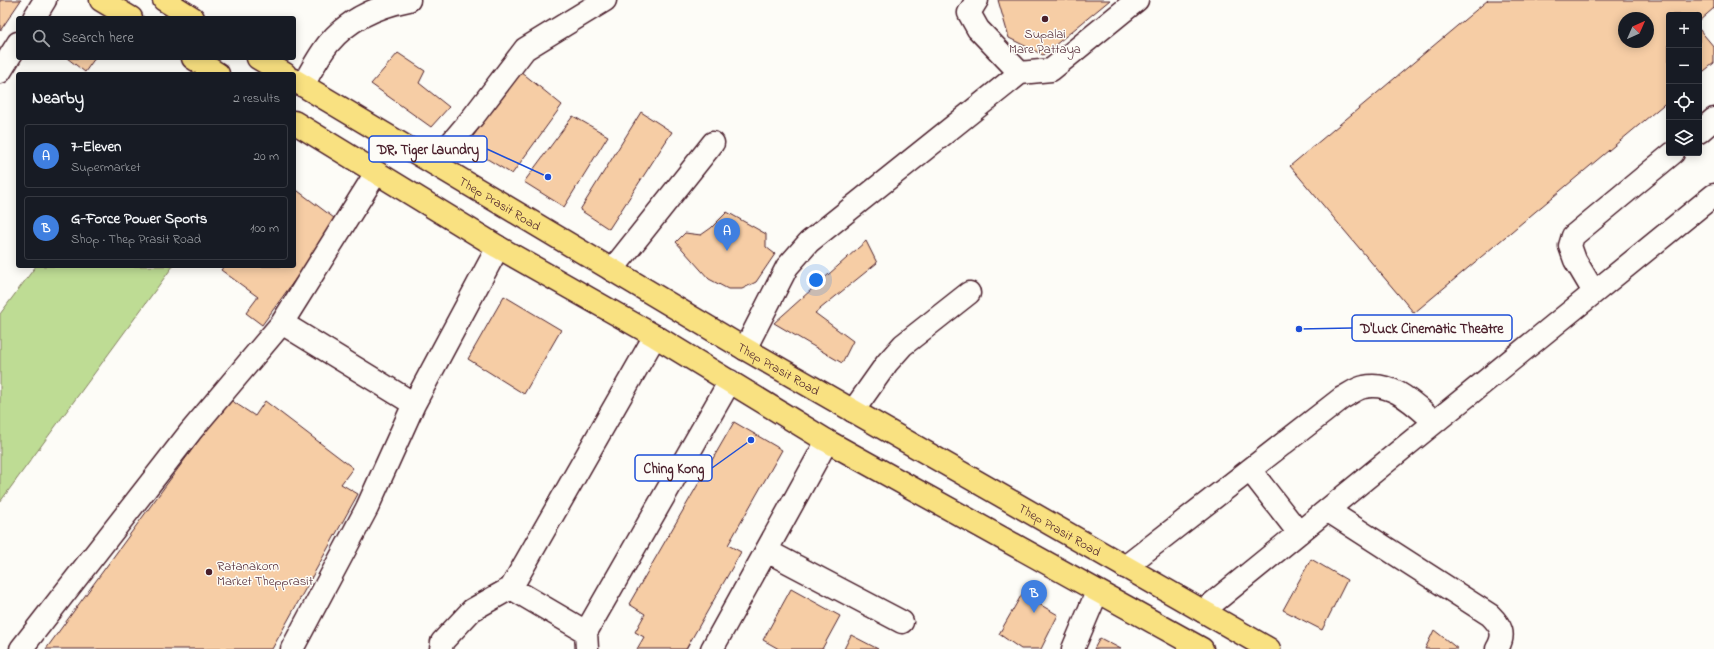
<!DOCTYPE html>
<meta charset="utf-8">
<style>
body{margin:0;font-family:"Indie Flower",sans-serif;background:#242831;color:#f1f3f6}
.controls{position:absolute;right:12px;top:12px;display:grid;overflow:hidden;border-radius:4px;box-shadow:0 2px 10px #0003}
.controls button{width:36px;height:36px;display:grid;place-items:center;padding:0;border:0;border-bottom:1px solid #363941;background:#171b24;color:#f1f3f6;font:20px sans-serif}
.compass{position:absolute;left:1618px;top:12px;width:36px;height:36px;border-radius:50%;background:#171b24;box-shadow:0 2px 10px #0003;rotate:45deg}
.you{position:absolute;left:816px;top:280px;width:14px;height:14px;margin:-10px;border:3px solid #fff;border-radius:50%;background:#1a73e8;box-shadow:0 0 0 6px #1a73e833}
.badge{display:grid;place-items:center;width:26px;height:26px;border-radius:50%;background:#ea580c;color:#fff;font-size:13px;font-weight:700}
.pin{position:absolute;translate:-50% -33px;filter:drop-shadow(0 1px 2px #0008)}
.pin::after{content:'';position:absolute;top:21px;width:14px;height:12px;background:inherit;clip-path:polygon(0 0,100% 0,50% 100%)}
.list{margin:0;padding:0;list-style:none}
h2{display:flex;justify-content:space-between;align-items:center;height:52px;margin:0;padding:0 16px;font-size:17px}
h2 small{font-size:13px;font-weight:400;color:#9ea1a6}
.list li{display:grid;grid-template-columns:26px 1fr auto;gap:12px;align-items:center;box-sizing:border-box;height:64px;margin:0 8px 8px;padding:0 8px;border:1px solid #363941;border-radius:4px}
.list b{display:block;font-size:15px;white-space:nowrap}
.list p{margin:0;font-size:13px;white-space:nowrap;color:#9ea1a6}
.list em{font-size:13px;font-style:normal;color:#9ea1a6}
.icon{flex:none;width:22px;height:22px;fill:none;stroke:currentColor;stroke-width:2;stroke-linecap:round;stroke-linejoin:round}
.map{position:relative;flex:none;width:1714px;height:649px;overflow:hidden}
.search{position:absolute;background:#171b24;box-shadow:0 2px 10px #0003;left:16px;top:16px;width:280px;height:44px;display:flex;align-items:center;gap:10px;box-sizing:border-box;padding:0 14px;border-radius:4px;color:#9ea1a6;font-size:15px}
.panel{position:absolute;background:#171b24;box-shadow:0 2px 10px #0003;left:16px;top:72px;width:280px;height:196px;border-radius:4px}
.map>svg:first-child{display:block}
</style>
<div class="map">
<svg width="1714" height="649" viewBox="0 0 1714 649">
<rect width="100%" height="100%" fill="#fdfcf7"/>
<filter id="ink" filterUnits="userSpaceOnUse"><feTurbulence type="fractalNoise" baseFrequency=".025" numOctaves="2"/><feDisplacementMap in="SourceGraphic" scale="8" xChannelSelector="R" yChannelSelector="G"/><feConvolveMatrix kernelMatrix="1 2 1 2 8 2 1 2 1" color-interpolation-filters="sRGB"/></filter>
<g filter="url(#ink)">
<path fill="#bedc94" stroke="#847e60" d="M36 266H173L0 502V314Z"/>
<path fill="#f6cda5" stroke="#4a1f2b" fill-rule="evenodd" d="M0 0H21L0 31Z
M998 0H1110L1043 55 1009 38Z
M1488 0H1714V8L1699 21V15H1669V100L1414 313 1290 166ZM1624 18H1648V42H1624Z
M1699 29 1714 47V63L1699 75Z
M398 53 425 71 419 83 449 107 431 127 371 84Z
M67 58H95L85 72Z
M520 71 562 105 512 174 466 146Z
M641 112 672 132 609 229 580 210Z
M573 116 608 136 564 207 524 182Z
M294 188 342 224 305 266 262 325 246 313 258 297 221 270 224 266H294Z
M727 212 766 234V247L775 254 756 282 742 289H728L709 279 676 242 685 233 701 235 711 228Z
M866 241 877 263 815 313 853 341 842 363 774 323Z
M504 296 561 330 524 394 468 359Z
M229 399 255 416 265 401 353 468 341 484 358 494 272 649H46Z
M734 422 782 450 728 545 741 552 686 649H637L644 637 635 632 645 614 629 604Z
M1311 559 1347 580 1322 630 1283 610Z
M791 589 840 616 822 649H779L763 640Z
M1022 594 1058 615 1041 649H1021L999 634Z
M1434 630 1458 649H1425Z
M851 635 878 649H844Z
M1100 638 1121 649H1094Z"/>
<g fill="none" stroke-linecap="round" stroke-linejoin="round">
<g stroke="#4a1f2b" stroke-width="25">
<path id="minor" d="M977 0 969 13 978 29 1020 73
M34 18 45 0
M0 72 18 43
M303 85C311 71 319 55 329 43 349 19 379 6 409 0
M1699 132 1714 119
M434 163 473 117 525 49 605 0
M612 270 713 143
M1594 292 1575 260 1570 246 1573 236 1673 153
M282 323 414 404
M745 349 787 267 809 242 1020 73 1051 70 1137 0
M853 411 887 363 903 345 969 293
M1250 470 1299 533
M1327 510 1490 615C1501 626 1506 634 1497 649
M767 551 902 622
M1125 567 1342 398C1348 395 1357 388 1364 387 1393 381 1415 405 1435 422
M511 588 586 632
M1203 611 1714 195
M21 649 191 431 282 323 376 173
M292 649 367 508 414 404 498 247
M441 649 442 642 472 610 511 588 655 336
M587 649 586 632 730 381
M712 649 827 441
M1073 649 1097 592"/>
</g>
<g stroke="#4a1f2b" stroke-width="25">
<g id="major">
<path d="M101 0 131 18"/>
<path d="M164 0 193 18"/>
<path d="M193 58 218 74"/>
<path d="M258 58 285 74"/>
<path id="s1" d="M294 80 733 342 1269 649"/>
<path d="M294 122 498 247 655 336 827 441 1202 649"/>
</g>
</g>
<use href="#minor" stroke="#fdfcf7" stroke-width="22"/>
<use href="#major" stroke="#f9e181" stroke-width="22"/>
</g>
</g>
<g fill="#4a1f2b" stroke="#fdfcf7" stroke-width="1.5">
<circle cx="1045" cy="19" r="4"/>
<circle cx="209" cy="572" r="4"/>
</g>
<g text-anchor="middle" stroke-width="3" stroke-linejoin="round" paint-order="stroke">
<g font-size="13" fill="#4a1f2b" stroke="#fdfcf7">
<text x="1045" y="38">Supalai<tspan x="1045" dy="15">Mare Pattaya</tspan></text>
<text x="217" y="570" text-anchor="start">Ratanakorn<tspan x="217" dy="15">Market Thepprasit</tspan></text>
</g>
<g font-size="13" fill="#4a1f2b" stroke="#fdfcf7">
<text dy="5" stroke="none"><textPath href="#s1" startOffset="240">Thep Prasit Road</textPath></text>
<text dy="5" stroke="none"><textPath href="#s1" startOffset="564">Thep Prasit Road</textPath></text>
<text dy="5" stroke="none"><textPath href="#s1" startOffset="888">Thep Prasit Road</textPath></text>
</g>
</g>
<path fill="none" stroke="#1d4ed8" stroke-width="1.5" d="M548 177L487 149M1299 329L1352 328M751 440L712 468"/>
<g fill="#1d4ed8" stroke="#fdfcf7" stroke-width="1.5">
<circle cx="548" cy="177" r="4"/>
<circle cx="1299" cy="329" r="4"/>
<circle cx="751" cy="440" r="4"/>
</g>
<g fill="#fdfcf7" stroke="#1d4ed8" stroke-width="1.5">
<rect x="369" y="136" width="118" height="26" rx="4"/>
<rect x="1352" y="315" width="160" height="26" rx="4"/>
<rect x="635" y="455" width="77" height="26" rx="4"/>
</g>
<g font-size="14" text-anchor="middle" font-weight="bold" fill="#4a1f2b">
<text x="428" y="154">DR. Tiger Laundry</text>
<text x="1432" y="333">D'Luck Cinematic Theatre</text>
<text x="674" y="473">Ching Kong</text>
</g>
</svg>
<div class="controls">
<button>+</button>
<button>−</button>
<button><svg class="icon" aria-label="locate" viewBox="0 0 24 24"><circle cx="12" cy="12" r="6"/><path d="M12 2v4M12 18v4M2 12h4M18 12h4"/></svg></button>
<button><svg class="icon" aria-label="layers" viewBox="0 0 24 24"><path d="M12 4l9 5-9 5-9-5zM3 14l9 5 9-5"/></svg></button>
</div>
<svg class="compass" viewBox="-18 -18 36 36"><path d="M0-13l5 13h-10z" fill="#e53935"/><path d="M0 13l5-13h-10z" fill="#9ea1a6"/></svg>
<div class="you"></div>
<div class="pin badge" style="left:727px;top:251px;background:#3f7fe0">A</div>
<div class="pin badge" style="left:1034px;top:613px;background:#3f7fe0">B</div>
<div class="search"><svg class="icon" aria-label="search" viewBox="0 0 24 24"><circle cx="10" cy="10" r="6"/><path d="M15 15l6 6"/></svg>Search here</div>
<section class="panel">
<h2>Nearby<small>2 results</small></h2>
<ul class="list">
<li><span class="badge" style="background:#3f7fe0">A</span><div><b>7-Eleven</b><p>Supermarket</p></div><em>20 m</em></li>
<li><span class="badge" style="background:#3f7fe0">B</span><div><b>G-Force Power Sports</b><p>Shop · Thep Prasit Road</p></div><em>100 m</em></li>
</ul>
</section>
</div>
